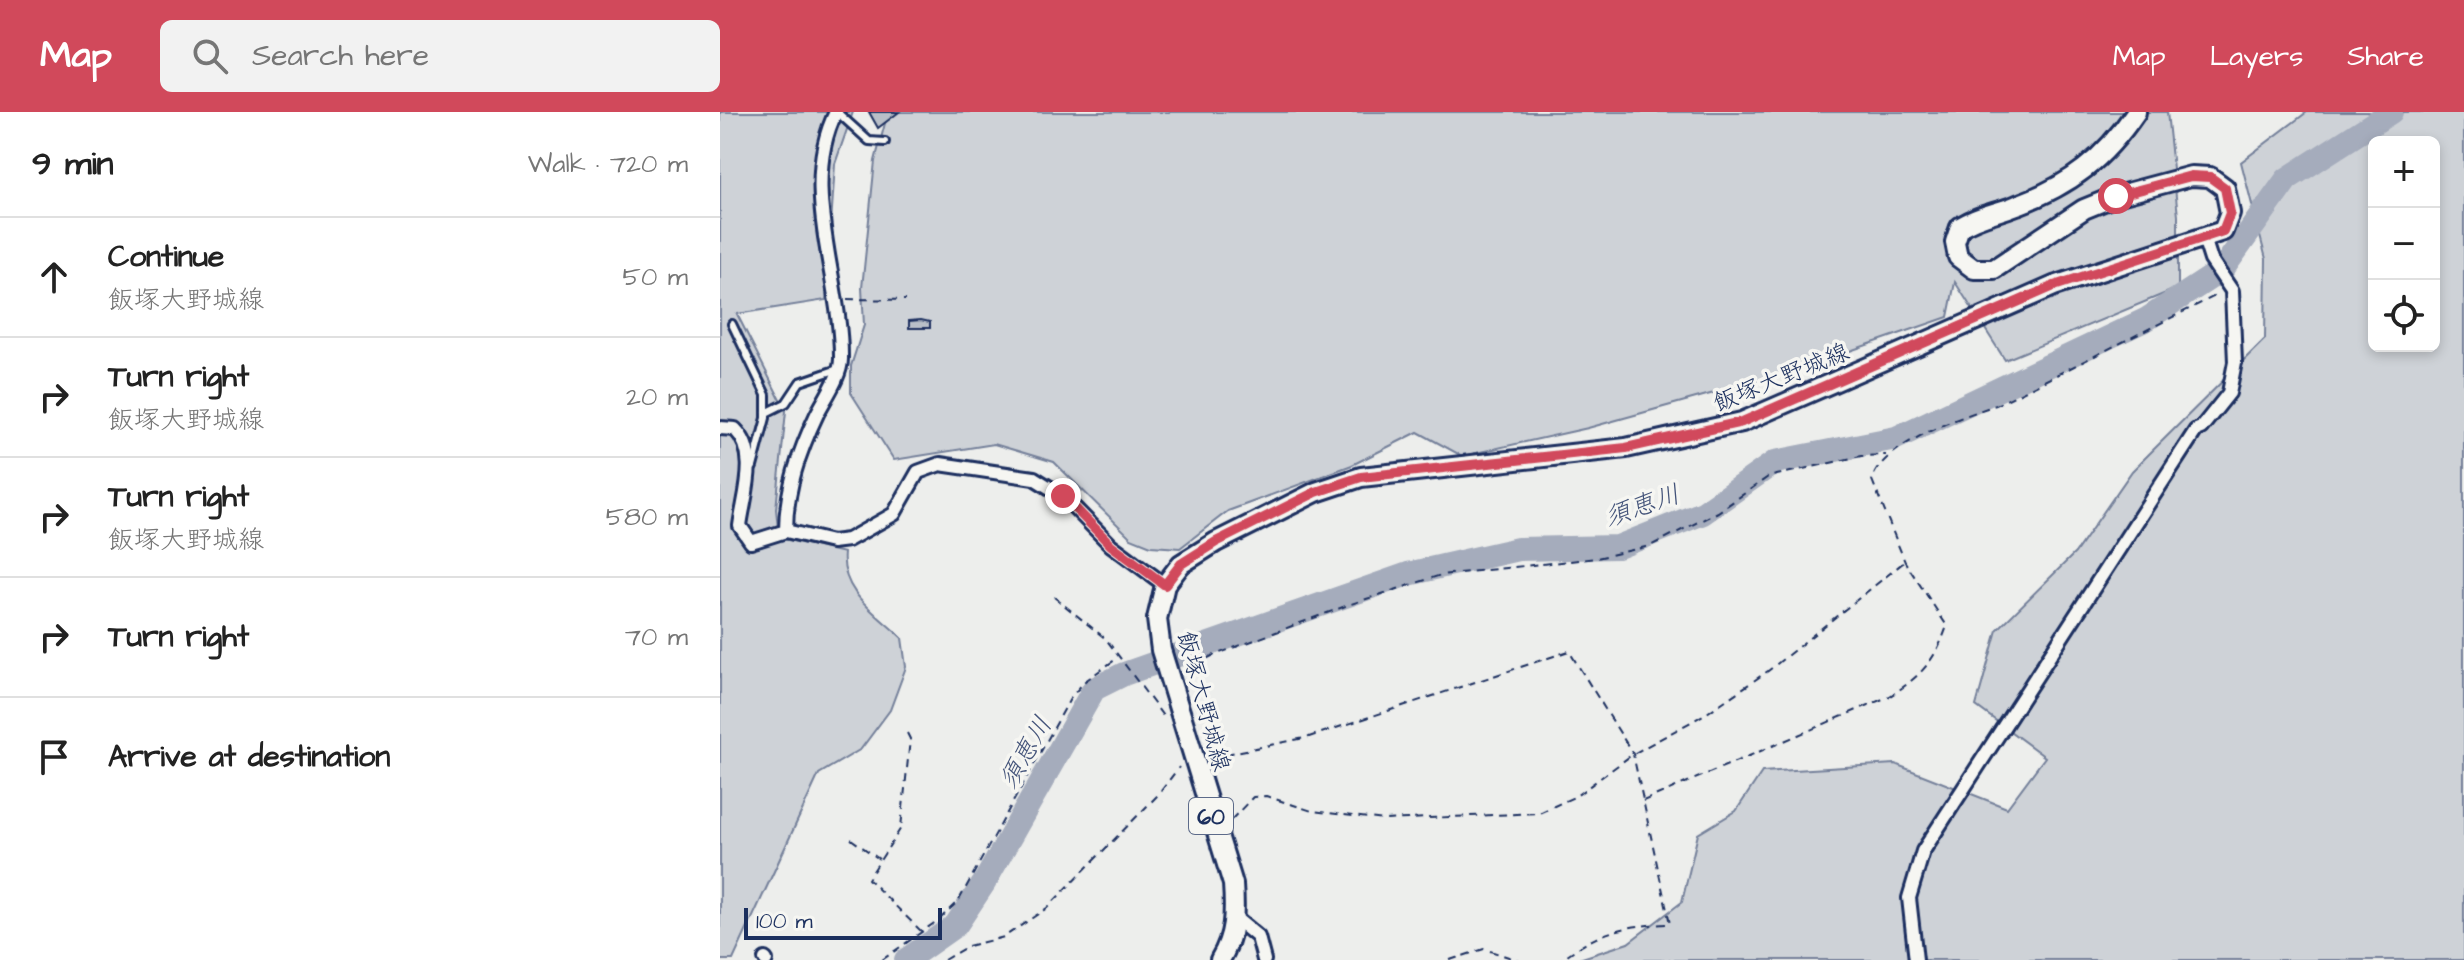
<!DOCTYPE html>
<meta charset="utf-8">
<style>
body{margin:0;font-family:"Architects Daughter","Klee One",sans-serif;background:#f2f2f2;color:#222}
.controls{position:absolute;right:24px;top:24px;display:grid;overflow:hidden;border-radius:12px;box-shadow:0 4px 12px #0003}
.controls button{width:72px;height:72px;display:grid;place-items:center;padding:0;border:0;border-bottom:2px solid #e0e0e0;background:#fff;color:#222;font:40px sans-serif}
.scale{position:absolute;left:24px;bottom:20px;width:198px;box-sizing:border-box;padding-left:8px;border:4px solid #1b2f5e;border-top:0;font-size:22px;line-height:28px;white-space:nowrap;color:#1b2f5e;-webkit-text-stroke:6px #f6f6f2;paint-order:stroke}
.stop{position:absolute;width:24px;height:24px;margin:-18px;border:6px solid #d1495b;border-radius:50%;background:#fff}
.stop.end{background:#d1495b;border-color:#fff;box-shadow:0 2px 8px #0008}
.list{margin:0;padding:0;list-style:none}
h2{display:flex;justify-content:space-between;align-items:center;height:104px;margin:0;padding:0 32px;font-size:34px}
h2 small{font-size:26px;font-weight:400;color:#767676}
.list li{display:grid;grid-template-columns:52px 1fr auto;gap:24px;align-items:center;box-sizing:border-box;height:120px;padding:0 32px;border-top:2px solid #e0e0e0}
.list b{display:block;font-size:30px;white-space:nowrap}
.list p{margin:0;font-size:26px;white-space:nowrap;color:#767676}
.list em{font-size:26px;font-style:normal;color:#767676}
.icon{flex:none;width:44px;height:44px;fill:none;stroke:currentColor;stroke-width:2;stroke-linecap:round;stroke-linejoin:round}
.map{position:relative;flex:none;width:1744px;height:848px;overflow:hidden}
header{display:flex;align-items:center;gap:48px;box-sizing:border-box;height:112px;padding:0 40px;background:#d1495b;color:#fff}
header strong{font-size:38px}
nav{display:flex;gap:44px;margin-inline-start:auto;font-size:28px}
.search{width:560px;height:72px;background:#f2f2f2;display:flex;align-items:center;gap:20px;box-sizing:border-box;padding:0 28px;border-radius:12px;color:#767676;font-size:30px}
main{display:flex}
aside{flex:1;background:#fff}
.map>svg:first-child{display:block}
</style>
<header>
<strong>Map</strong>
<div class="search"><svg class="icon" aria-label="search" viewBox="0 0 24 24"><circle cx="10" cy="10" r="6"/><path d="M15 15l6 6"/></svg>Search here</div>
<nav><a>Map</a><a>Layers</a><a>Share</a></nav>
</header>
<main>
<aside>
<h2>9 min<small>Walk · 720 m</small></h2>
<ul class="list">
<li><svg class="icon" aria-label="ahead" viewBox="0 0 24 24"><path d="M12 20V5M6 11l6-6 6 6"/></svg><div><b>Continue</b><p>飯塚大野城線</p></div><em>50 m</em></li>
<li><svg class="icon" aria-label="right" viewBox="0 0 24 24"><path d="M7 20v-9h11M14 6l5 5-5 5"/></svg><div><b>Turn right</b><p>飯塚大野城線</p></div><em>20 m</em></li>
<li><svg class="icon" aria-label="right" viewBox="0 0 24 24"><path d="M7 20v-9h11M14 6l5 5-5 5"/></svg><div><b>Turn right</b><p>飯塚大野城線</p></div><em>580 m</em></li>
<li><svg class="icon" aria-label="right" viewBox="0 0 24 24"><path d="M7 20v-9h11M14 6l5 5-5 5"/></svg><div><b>Turn right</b></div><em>70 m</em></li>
<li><svg class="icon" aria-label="arrive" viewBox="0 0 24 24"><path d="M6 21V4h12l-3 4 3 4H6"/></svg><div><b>Arrive at destination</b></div></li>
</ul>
</aside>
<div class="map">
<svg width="1744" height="848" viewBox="0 0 1744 848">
<rect width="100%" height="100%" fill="#edeeec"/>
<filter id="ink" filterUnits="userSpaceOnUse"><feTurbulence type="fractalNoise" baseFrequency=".0125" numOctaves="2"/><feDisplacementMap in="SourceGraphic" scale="16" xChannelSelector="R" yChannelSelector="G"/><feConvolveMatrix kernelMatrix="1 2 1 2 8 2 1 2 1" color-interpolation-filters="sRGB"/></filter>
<g filter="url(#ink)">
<path fill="#ced2d7" stroke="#74809a" stroke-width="2" fill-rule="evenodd" d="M0 0H133L115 52 106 188 17 202 66 299 56 397 59 426 124 441C120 480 156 501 182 526L186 555 170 598 141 637 99 662 13 848H0Z
M168 0H1447L1458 104V176L1285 248 1235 170 1228 205 1066 261 868 316 742 344 698 320 632 353 508 399 460 436 431 434 411 426 334 350 274 332 174 348 131 281V254L144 213 142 176 155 49Z
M1587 0H1744V848H856L908 831 962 790 978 722 1016 699 1042 660 1175 652 1287 696 1325 645 1256 594 1277 518 1355 441 1412 359 1545 227 1546 147 1521 50ZM1654 30H1714V234H1654Z"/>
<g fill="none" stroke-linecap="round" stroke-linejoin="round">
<path stroke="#a5acbc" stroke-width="24" d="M186 848 236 813 264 771 374 577 404 562 688 462 798 437 898 435 983 401 1055 350 1176 326 1427 207 1502 158 1567 67 1671 0"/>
</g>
<path fill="#b9bfc8" stroke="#1b2f5e" stroke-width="2" d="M149 0H179L158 16Z
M201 208 210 210V216H189V209Z"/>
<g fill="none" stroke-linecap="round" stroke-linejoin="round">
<g stroke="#1b2f5e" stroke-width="12">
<path id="lane" d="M117 0 149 29 165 30
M12 212 46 283V306L33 355
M46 301 66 291 80 270 118 257"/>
</g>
<g stroke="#1b2f5e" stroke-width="18">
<path id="street" d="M0 316 15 317C40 342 24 383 20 414L31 430 66 419 112 430 128 428 174 402 198 360 220 352 314 366 343 384 391 433 445 473
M66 419C66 377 79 340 97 302 105 286 121 264 121 247 122 168 78 75 116 0
M515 806 538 825 544 848
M45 847 46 848
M1196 848 1189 786 1203 739 1476 318 1481 316 1509 281 1515 250 1512 179 1491 148 1484 126"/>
</g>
<g stroke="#1b2f5e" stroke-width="24">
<path id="primary" d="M500 848C515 823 515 801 513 772L441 538 437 507 445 473 461 452 496 430 596 380 641 365 906 336 1022 310 1334 174 1503 119 1510 101 1505 76 1490 65 1471 64 1396 84 1364 97 1274 157H1254L1238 145 1235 130 1240 115C1261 102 1275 102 1297 93 1351 73 1384 47 1416 0"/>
</g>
<path stroke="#1b2f5e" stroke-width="2" stroke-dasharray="8 6" stroke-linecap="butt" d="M127 187 186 188
M334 485 386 527 443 604
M463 560 492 544 631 492 721 463 877 446 930 434 998 400 1048 365 1141 344 1166 343
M187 621 190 627 181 716 148 767 202 820
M492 645 589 625 849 539 913 642 950 812C902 813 879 820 840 848
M923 689 1170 584C1201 564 1215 549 1227 514L1185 450 1152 368C1161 333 1243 304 1276 293L1499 182
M511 708 533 685 546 684 592 699 664 708 819 701 856 684 913 642 987 601 1048 559 1184 450
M131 727 159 747
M162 848 220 807 239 788 351 585 365 569 399 545
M224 848 248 834 284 825 327 796 438 683 459 655
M730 848 764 837 798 848"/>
<use href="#lane" stroke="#f6f6f2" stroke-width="6"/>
<use href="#street" stroke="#f6f6f2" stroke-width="12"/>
<use href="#primary" stroke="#f6f6f2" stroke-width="18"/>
</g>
</g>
<g fill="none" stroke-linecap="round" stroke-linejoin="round" filter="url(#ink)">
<path stroke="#d1495b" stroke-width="10" d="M343 384 391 433 445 473 461 452 496 430 596 380 641 365 906 336 1022 310 1334 174 1503 119 1510 101 1505 76 1490 65 1471 64 1396 84"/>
</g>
<g text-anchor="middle" stroke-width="7" stroke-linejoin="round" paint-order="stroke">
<rect fill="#f6f6f2" stroke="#5d6b8a" stroke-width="2" x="469" y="686" width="44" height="36" rx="6"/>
<g font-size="22" font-weight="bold" fill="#1b2f5e">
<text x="491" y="712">60</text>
</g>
<g font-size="24" fill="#1b2f5e" stroke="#f6f6f2">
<text transform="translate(1061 265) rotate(-22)" y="8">飯塚大野城線</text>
<text transform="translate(484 589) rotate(75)" y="8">飯塚大野城線</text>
</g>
<g font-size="26" font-style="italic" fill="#44547a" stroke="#f6f6f2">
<text transform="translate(922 393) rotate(-19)" y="9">須恵川</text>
<text transform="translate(305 640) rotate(-60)" y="9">須恵川</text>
</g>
</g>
</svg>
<div class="controls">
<button>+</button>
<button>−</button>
<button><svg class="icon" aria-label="locate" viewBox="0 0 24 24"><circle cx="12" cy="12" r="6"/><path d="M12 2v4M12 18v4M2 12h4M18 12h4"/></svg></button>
</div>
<div class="scale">100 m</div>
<div class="stop" style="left:1396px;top:84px"></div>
<div class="stop end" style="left:343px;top:384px"></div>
</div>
</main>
